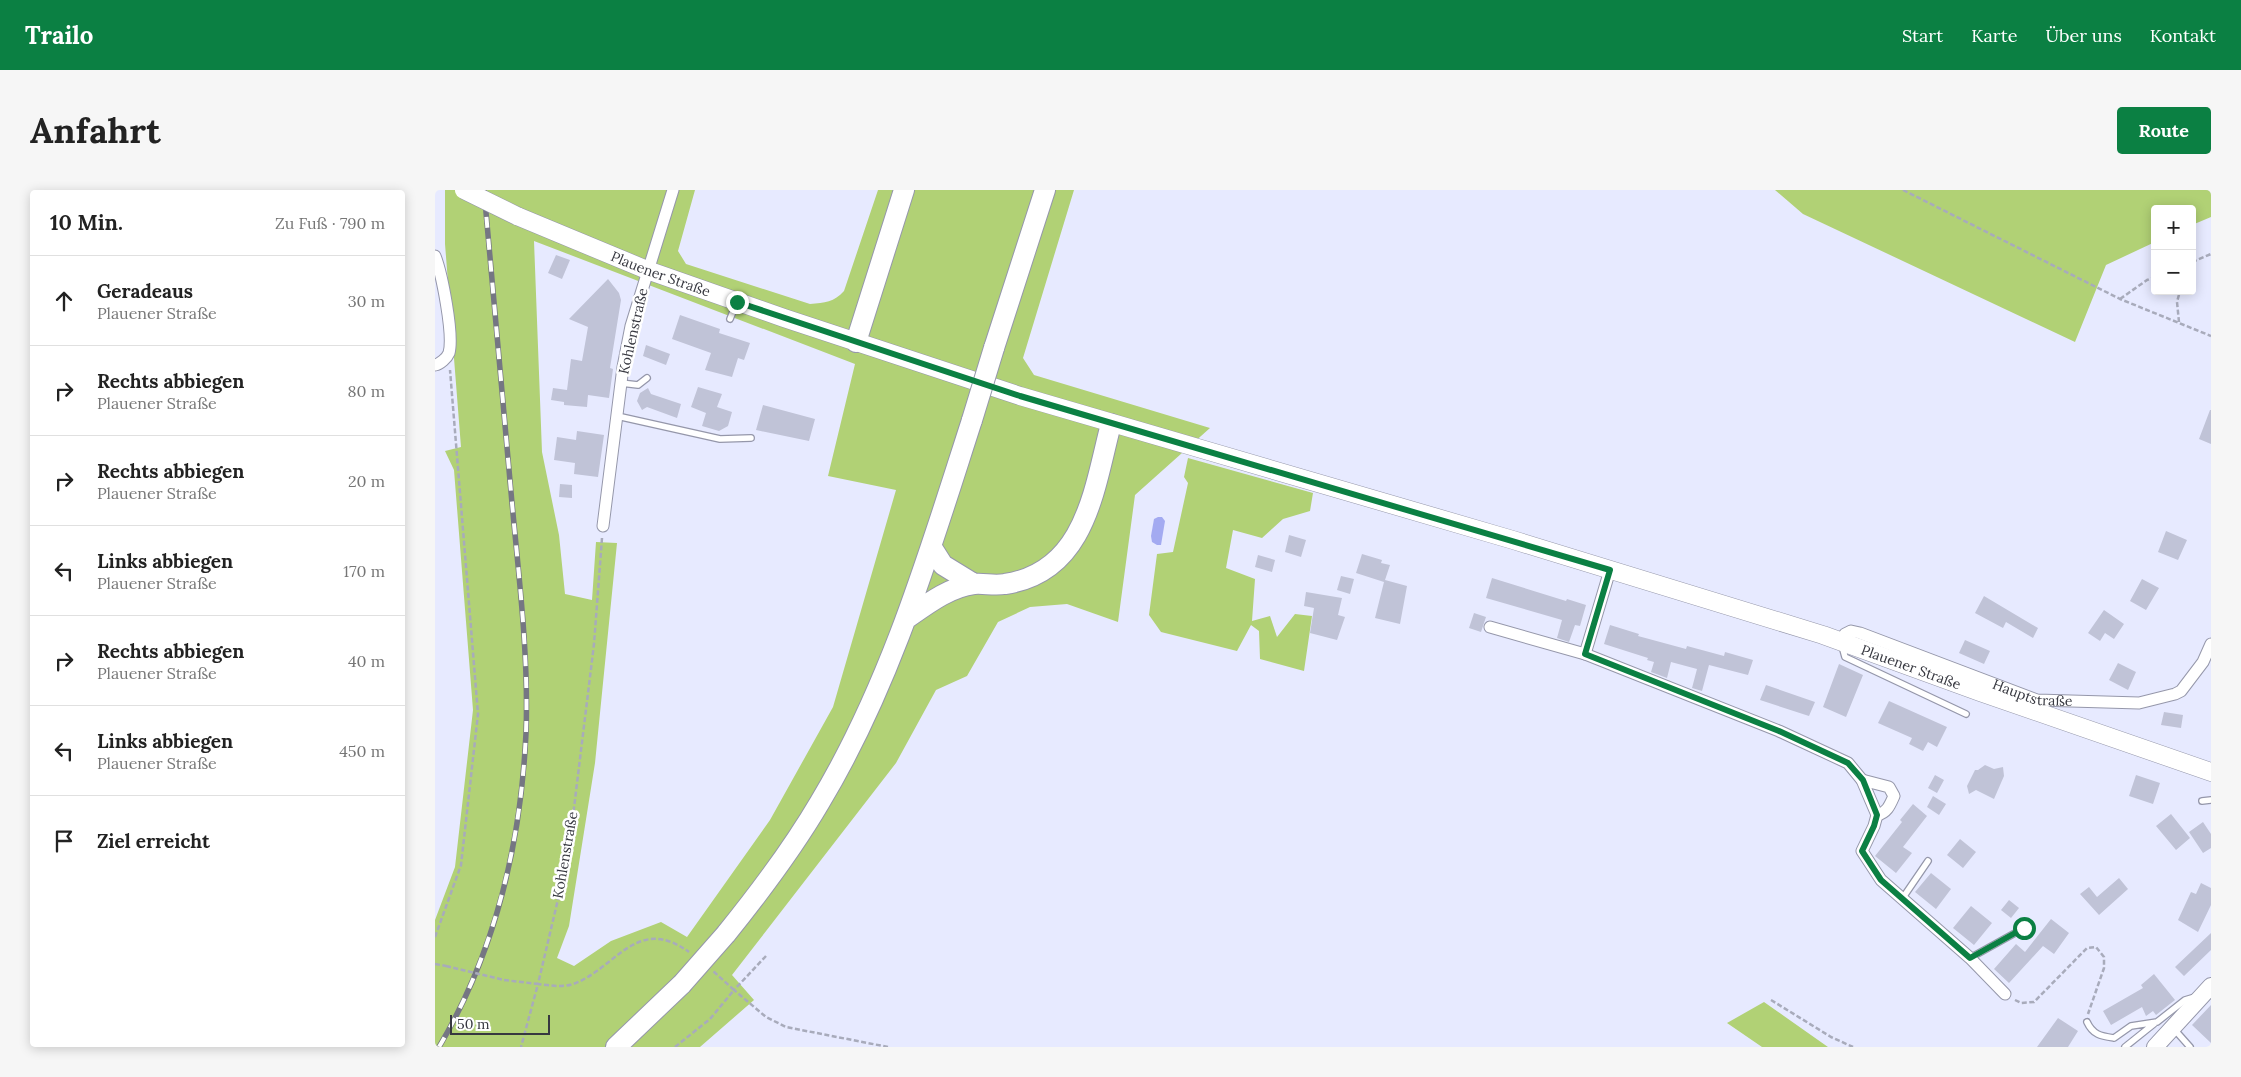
<!DOCTYPE html>
<html lang="de">
<meta charset="utf-8">
<style>
body{margin:0;font-family:Lora,serif;background:#f6f6f6;color:#222}
.controls{position:absolute;right:15px;top:15px;display:grid;overflow:hidden;border-radius:5px;box-shadow:0 2px 12px #0003}
.controls button{width:45px;height:45px;display:grid;place-items:center;padding:0;border:0;border-bottom:1px solid #e0e0e0;background:#fff;color:#222;font:25px sans-serif}
.scale{position:absolute;left:15px;bottom:12px;width:100px;box-sizing:border-box;padding-left:5px;border:2px solid #373840;border-top:0;font-size:14px;line-height:18px;white-space:nowrap;color:#373840;-webkit-text-stroke:4px #fff;paint-order:stroke}
.stop{position:absolute;width:15px;height:15px;margin:-11px;border:4px solid #0b8043;border-radius:50%;background:#fff}
.stop.end{background:#0b8043;border-color:#fff;box-shadow:0 1px 5px #0008}
.list{margin:0;padding:0;list-style:none}
h2{display:flex;justify-content:space-between;align-items:center;height:65px;margin:0;padding:0 20px;font-size:21px}
h2 small{font-size:16px;font-weight:400;color:#767676}
.list li{display:grid;grid-template-columns:32px 1fr auto;gap:15px;align-items:center;box-sizing:border-box;height:90px;padding:0 20px;border-top:1px solid #e0e0e0}
.list b{display:block;font-size:19px;white-space:nowrap}
.list p{margin:0;font-size:16px;white-space:nowrap;color:#767676}
.list em{font-size:16px;font-style:normal;color:#767676}
.icon{flex:none;width:28px;height:28px;fill:none;stroke:currentColor;stroke-width:2;stroke-linecap:round;stroke-linejoin:round}
.map{position:relative;flex:none;width:1776px;height:857px;overflow:hidden;border-radius:5px}
header{display:flex;align-items:center;gap:30px;box-sizing:border-box;height:70px;padding:0 25px;background:#0b8043;color:#fff}
header strong{font-size:24px}
nav{display:flex;gap:28px;margin-inline-start:auto;font-size:18px}
.intro{display:flex;align-items:center;justify-content:space-between;box-sizing:border-box;height:120px;padding:0 30px}
h1{margin:0;font-size:35px}
.button{padding:12px 22px;border-radius:5px;background:#0b8043;color:#fff;font-size:18px;font-weight:700}
main{display:flex;gap:30px;padding:0 30px}
aside{flex:1;background:#fff;border-radius:5px;box-shadow:0 2px 12px #0003}
.map>svg:first-child{display:block}
</style>
<header>
<strong>Trailo</strong>
<nav><a>Start</a><a>Karte</a><a>Über uns</a><a>Kontakt</a></nav>
</header>
<div class="intro"><h1>Anfahrt</h1><a class="button">Route</a></div>
<main>
<aside>
<h2>10 Min.<small>Zu Fuß · 790 m</small></h2>
<ul class="list">
<li><svg class="icon" aria-label="ahead" viewBox="0 0 24 24"><path d="M12 20V5M6 11l6-6 6 6"/></svg><div><b>Geradeaus</b><p>Plauener Straße</p></div><em>30 m</em></li>
<li><svg class="icon" aria-label="right" viewBox="0 0 24 24"><path d="M7 20v-9h11M14 6l5 5-5 5"/></svg><div><b>Rechts abbiegen</b><p>Plauener Straße</p></div><em>80 m</em></li>
<li><svg class="icon" aria-label="right" viewBox="0 0 24 24"><path d="M7 20v-9h11M14 6l5 5-5 5"/></svg><div><b>Rechts abbiegen</b><p>Plauener Straße</p></div><em>20 m</em></li>
<li><svg class="icon" aria-label="left" viewBox="0 0 24 24"><path d="M17 20v-9H6M10 6l-5 5 5 5"/></svg><div><b>Links abbiegen</b><p>Plauener Straße</p></div><em>170 m</em></li>
<li><svg class="icon" aria-label="right" viewBox="0 0 24 24"><path d="M7 20v-9h11M14 6l5 5-5 5"/></svg><div><b>Rechts abbiegen</b><p>Plauener Straße</p></div><em>40 m</em></li>
<li><svg class="icon" aria-label="left" viewBox="0 0 24 24"><path d="M17 20v-9H6M10 6l-5 5 5 5"/></svg><div><b>Links abbiegen</b><p>Plauener Straße</p></div><em>450 m</em></li>
<li><svg class="icon" aria-label="arrive" viewBox="0 0 24 24"><path d="M6 21V4h12l-3 4 3 4H6"/></svg><div><b>Ziel erreicht</b></div></li>
</ul>
</aside>
<div class="map">
<svg width="1776" height="857" viewBox="0 0 1776 857">
<rect width="100%" height="100%" fill="#e7eaff"/>
<path fill="#b1d175" fill-rule="evenodd" d="M10 0H260L243 61 251 74 375 114C390 113 399 112 409 101L443 0H639L588 168 599 185 775 238 700 305 683 432 632 414 595 417 563 432 532 486 501 500 461 573 297 785 319 810 265 857H0V730L20 677 38 520 19 280 10 261 26 257 10 54ZM99 51 420 174 393 286 461 300 398 517 335 630 252 747 226 732 176 751 139 776 122 768 134 736 160 573 182 353 161 352 157 410 130 404 124 345 107 262Z
M1340 0H1776V27L1757 35V19H1720V52L1671 75 1640 152 1368 24Z
M753 268 878 303 875 321 848 329 827 348 798 340 791 378 820 389 817 431 835 426 842 447 860 424 877 426 869 481 825 469 824 441 816 435 802 461 726 442 714 425 722 364 738 362 753 293 749 287Z
M1329 812 1393 857H1327L1292 833Z"/>
<path fill="#a3aaf1" d="M723 327H727L730 331 726 355H722L717 352 716 346 719 329Z"/>
<path fill="#c0c3d7" d="M121 65 135 70 127 89 113 83Z
M173 89 184 103 186 110 175 178 178 179 174 208 153 205 152 217 129 215V212L116 210 118 198 132 200 136 169 147 171 153 137 134 129Z
M245 125 285 139 284 143 315 153 309 170 303 168 297 187 270 180 276 163 237 149Z
M211 155 235 164 231 175 208 166Z
M263 197 287 204 282 217 297 222 293 236 284 241 267 236 271 223 256 217Z
M213 198 216 204 246 214 242 228 212 217 207 220 202 211 205 203Z
M328 215 380 229 374 251 321 240Z
M1775 220H1776V254L1764 249Z
M142 241 169 245 163 287 139 284 140 273 119 270 122 247 141 250Z
M125 294 137 295V308L124 307Z
M1731 341 1752 350 1743 370 1723 362Z
M854 345 871 350 866 367 850 362Z
M927 364 947 370 946 373 955 375 950 390 972 396 965 434 940 428 949 392 921 383Z
M823 365 840 370 837 382 820 377Z
M906 386 919 389 915 404 902 400Z
M1057 388 1131 411 1132 409 1151 415 1145 436 1140 435 1134 452 1122 448 1127 430 1051 408Z
M1707 389 1724 398 1711 420 1695 411Z
M871 402 907 408 903 425 910 427 902 450 875 443 879 418 869 416Z
M1549 406 1603 438 1598 448 1571 432 1568 438 1540 423Z
M1669 420 1689 434 1679 449 1670 443 1665 451 1653 443Z
M1039 423 1051 427 1046 442 1034 438Z
M1175 435 1204 444 1203 446 1251 459 1252 456 1289 466 1290 462 1318 470 1313 485 1274 475 1267 501 1257 498 1262 479 1236 472 1232 488 1216 482 1219 472 1212 470 1213 468 1169 454Z
M1530 450 1555 461 1549 474 1524 463Z
M1683 473 1701 482 1693 500 1674 490Z
M1404 474 1428 485 1411 527 1388 517Z
M1331 495 1380 512 1374 526 1325 510Z
M1454 511 1512 537 1502 557 1493 552 1488 561 1474 554 1477 548 1443 533Z
M1729 522 1748 525 1746 538 1726 535Z
M1550 575 1559 579 1568 577 1569 586 1559 609 1541 600 1534 604 1532 596 1540 580H1543Z
M1500 585 1509 590 1502 603 1493 598Z
M1701 585 1725 593 1718 614 1694 606Z
M1498 606 1511 614 1504 625 1492 617Z
M1478 614 1492 626 1468 657 1477 663 1461 683 1440 666 1467 632 1465 630Z
M1736 624 1755 648 1741 660 1721 636Z
M1768 632 1776 644V658L1768 663 1754 642Z
M1525 649 1541 662 1528 678 1512 665Z
M1496 683 1516 699 1501 719 1480 702Z
M1684 688 1693 699 1664 725 1645 704 1654 697 1662 707Z
M1766 693 1776 698V715L1763 742 1743 730 1756 702 1761 704Z
M1574 710 1584 718 1576 728 1566 720Z
M1536 716 1557 733 1539 755 1518 738Z
M1616 729 1634 743 1619 764 1608 756 1574 793 1559 779 1581 754 1590 762Z
M1776 743V760L1749 786 1740 777Z
M1719 784 1740 810 1721 825 1718 821 1711 826 1707 817 1676 835 1668 821 1708 798 1706 795Z
M1776 815V853L1757 835Z
M1623 828 1643 841 1633 857H1602Z"/>
<g fill="none" stroke-linecap="round" stroke-linejoin="round">
<g stroke="#9597aa" stroke-width="8">
<path id="lane" d="M295 129 301 114
M186 193 203 195 212 188
M182 226 285 249 316 248
M1407 456 1410 467 1531 524
M1767 611 1776 610
M1467 709 1493 671
M1535 768 1589 738
M1652 832C1658 845 1666 846 1679 848L1696 836 1722 832 1750 810 1760 807
M1739 839 1755 857
M1690 857 1720 833"/>
</g>
<g stroke="#9597aa" stroke-width="13">
<g id="street">
<path d="M0 66C7 84 19 145 14 163 12 168 5 174 0 175"/>
<path d="M168 336 188 177 196 136 238 0"/>
<path d="M1055 437 1150 464 1344 541 1413 573 1427 590 1442 625 1439 636 1427 661 1446 690 1535 768 1570 804"/>
<path id="s1" d="M1405 452 1410 444 1416 441 1425 443 1602 510 1704 513 1740 504 1746 501 1768 472 1776 454"/>
<path d="M1150 464 1175 380"/>
<path d="M1427 590 1454 597 1459 606C1455 615 1452 623 1442 625"/>
</g>
</g>
<g stroke="#9597aa" stroke-width="18">
<path id="secondary" d="M1720 857 1776 796"/>
</g>
<g stroke="#9597aa" stroke-width="19">
<g id="primary">
<path id="s2" d="M82 26 212 80 349 128 585 206 1078 350 1388 445 1545 502 1776 582"/>
</g>
</g>
<g stroke="#9597aa" stroke-width="22">
<path id="highway" d="M421 152 469 0
M559 158 610 0
M496 356 508 375 539 394
M471 429C491 415 514 397 539 394 549 393 559 396 570 394 651 382 659 299 676 234
M291 744C325 702 358 658 385 612 456 494 495 360 537 230
M181 857 247 794"/>
</g>
<path stroke="#a8abbb" stroke-width="2.5" stroke-dasharray="5 2.5" stroke-linecap="butt" d="M1468 0 1685 109 1776 146
M1757 72 1776 64
M1685 109 1712 90 1720 87
M1744 132 1742 112 1745 101
M167 348 159 454 133 667 103 794C113 795 127 798 138 794 181 779 201 724 254 762
M0 747 26 675 43 524 15 180
M331 766 299 800 331 827 351 837 453 857
M0 774 11 776
M69 790 103 794 86 857
M1336 810 1396 847 1418 857
M1580 810 1586 813 1599 812 1652 758 1661 757 1669 767V778L1653 824
M240 857 275 829 299 800 278 781"/>
<use href="#lane" stroke="#fff" stroke-width="5.5"/>
<use href="#street" stroke="#fff" stroke-width="11"/>
<use href="#secondary" stroke="#fff" stroke-width="16"/>
<use href="#primary" stroke="#fff" stroke-width="18"/>
<use href="#highway" stroke="#fff" stroke-width="20"/>
<g stroke="#757683" stroke-width="5.5">
<path id="rail" d="M4 857C60 762 86 652 91 543 94 463 83 381 76 302 67 201 58 101 49 0"/>
</g>
<use href="#rail" stroke="#fff" stroke-width="4" stroke-dasharray="11" stroke-linecap="butt"/>
<g stroke="#9597aa" stroke-width="19" stroke-linecap="butt">
<path id="primary-bridge" d="M29 0 82 26"/>
</g>
<g stroke="#9597aa" stroke-width="22" stroke-linecap="butt">
<path id="highway-bridge" d="M537 230 559 158
M247 794 291 744"/>
</g>
<path stroke="#a8abbb" stroke-width="2.5" stroke-dasharray="5 2.5" stroke-linecap="butt" d="M11 776 69 790"/>
<use href="#primary-bridge" stroke="#fff" stroke-width="18"/>
<use href="#highway-bridge" stroke="#fff" stroke-width="20"/>
</g>
<g fill="none" stroke-linecap="round" stroke-linejoin="round">
<path stroke="#0b8043" stroke-width="6" d="M302 112 585 206 1175 380 1150 464 1344 541 1413 573 1428 590 1442 625 1439 636 1427 661 1446 690 1535 768 1589 738"/>
</g>
<g text-anchor="middle" stroke-width="5" stroke-linejoin="round" paint-order="stroke">
<g font-size="14" fill="#373840" stroke="#fff">
<text dy="5" stroke="none"><textPath href="#s2" startOffset="155">Plauener Straße</textPath></text>
<text transform="translate(198 141) rotate(-77)" y="5">Kohlenstraße</text>
<text dy="5" stroke="none"><textPath href="#s2" startOffset="1466">Plauener Straße</textPath></text>
<text dy="5" stroke="none"><textPath href="#s1" startOffset="209">Hauptstraße</textPath></text>
<text transform="translate(130 665) rotate(-80)" y="5">Kohlenstraße</text>
</g>
</g>
</svg>
<div class="controls">
<button>+</button>
<button>−</button>
</div>
<div class="scale">50 m</div>
<div class="stop" style="left:1589px;top:738px"></div>
<div class="stop end" style="left:302px;top:112px"></div>
</div>
</main>
